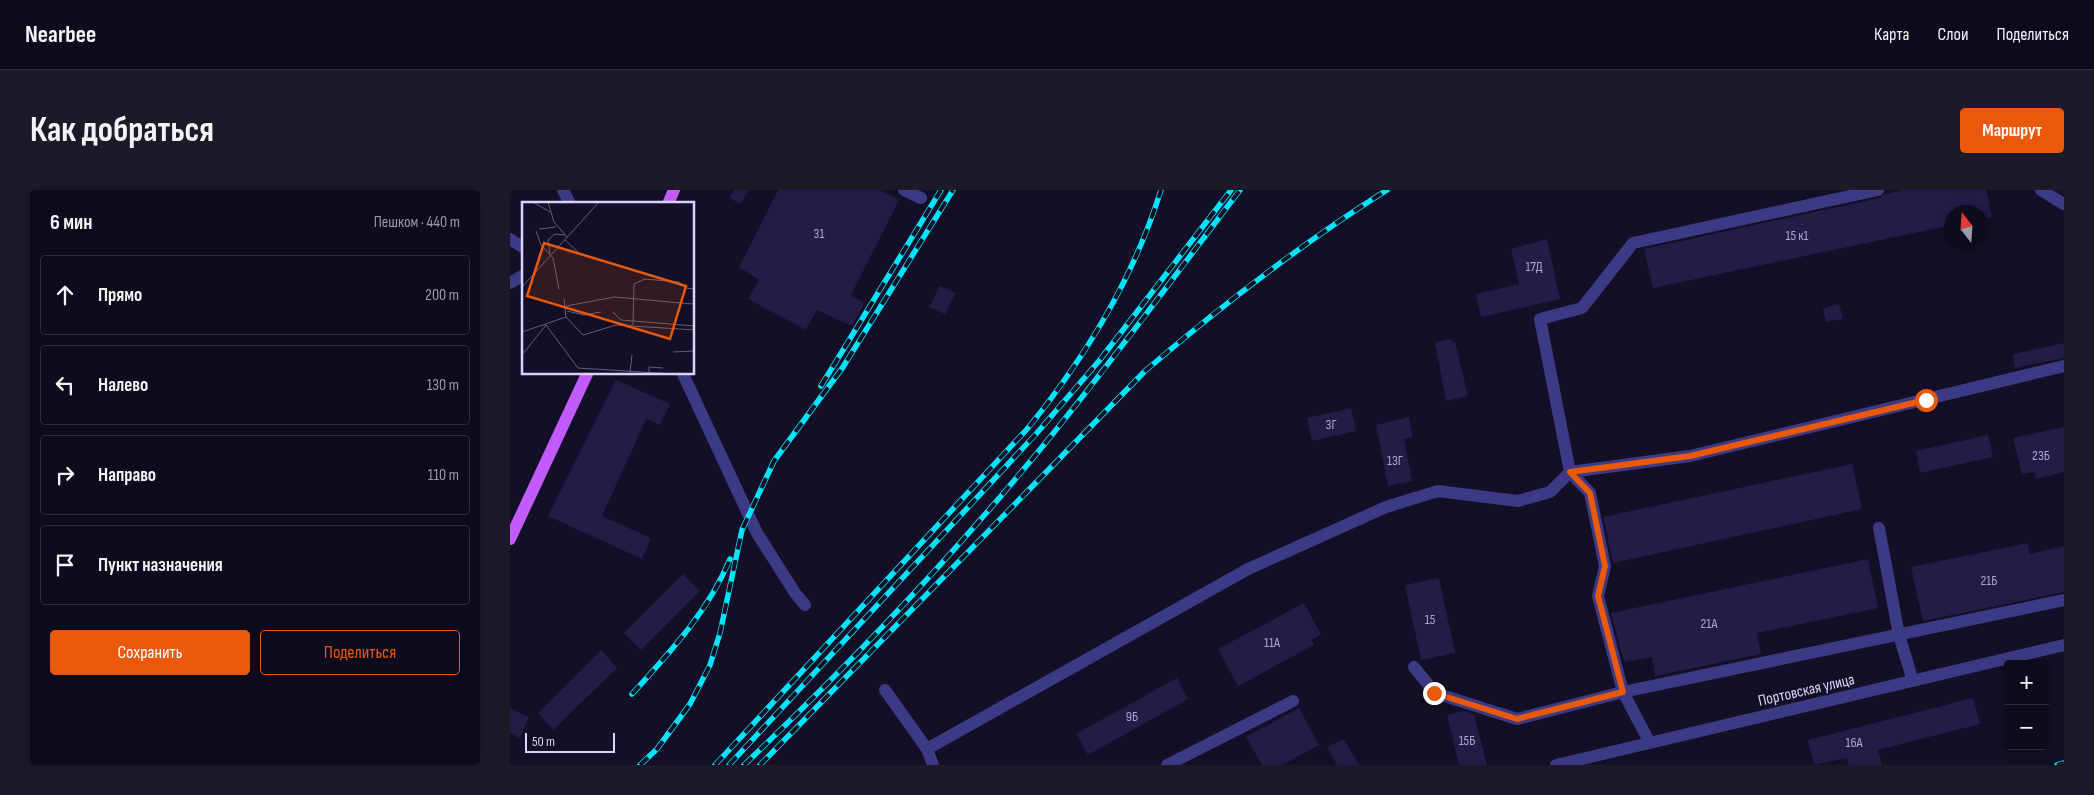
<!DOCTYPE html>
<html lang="ru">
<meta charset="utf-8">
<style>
body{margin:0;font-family:"Sofia Sans Condensed",sans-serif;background:#1c1929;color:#f1f3f6}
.controls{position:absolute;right:15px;bottom:15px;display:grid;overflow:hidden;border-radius:5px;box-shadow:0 2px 12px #0003}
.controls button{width:45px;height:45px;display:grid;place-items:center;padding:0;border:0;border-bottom:1px solid #2e2b3b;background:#0e0b1c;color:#f1f3f6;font:25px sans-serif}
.compass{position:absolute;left:1434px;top:15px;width:45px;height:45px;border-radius:50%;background:#0e0b1c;box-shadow:0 2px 12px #0003;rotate:343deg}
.scale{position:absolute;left:15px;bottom:12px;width:90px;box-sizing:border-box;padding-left:5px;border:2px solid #d9d4ff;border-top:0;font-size:14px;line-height:18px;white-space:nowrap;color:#d9d4ff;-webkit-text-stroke:4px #130f26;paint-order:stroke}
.stop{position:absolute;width:15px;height:15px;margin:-11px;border:4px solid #ea580c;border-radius:50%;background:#fff}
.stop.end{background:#ea580c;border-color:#fff;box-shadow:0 1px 5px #0008}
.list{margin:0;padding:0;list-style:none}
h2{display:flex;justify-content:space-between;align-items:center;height:65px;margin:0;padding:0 20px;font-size:21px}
h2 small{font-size:16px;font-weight:400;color:#9b9ba3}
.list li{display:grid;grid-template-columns:32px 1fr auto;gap:15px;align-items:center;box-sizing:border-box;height:80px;margin:0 10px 10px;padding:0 10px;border:1px solid #2e2b3b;border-radius:5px}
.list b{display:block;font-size:19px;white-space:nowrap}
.list em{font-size:16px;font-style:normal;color:#9b9ba3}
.actions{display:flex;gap:10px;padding:15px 20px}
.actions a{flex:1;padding:11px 0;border:1px solid #ea580c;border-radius:5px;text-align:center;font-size:18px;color:#ea580c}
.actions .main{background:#ea580c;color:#fff}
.icon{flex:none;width:28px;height:28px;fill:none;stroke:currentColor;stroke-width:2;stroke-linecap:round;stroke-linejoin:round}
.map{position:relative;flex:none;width:1554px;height:575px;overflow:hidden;border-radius:5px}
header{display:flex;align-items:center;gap:30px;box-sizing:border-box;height:70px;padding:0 25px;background:#0e0b1c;border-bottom:1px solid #2e2b3b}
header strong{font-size:24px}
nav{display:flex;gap:28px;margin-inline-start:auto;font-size:18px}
.intro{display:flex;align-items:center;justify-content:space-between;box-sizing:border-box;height:120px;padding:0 30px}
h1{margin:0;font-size:35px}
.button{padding:12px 22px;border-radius:5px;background:#ea580c;color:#fff;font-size:18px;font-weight:700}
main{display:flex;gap:30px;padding:0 30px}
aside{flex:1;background:#0e0b1c;border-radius:5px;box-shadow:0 2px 12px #0003}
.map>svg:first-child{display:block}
</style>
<header>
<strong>Nearbee</strong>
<nav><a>Карта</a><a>Слои</a><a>Поделиться</a></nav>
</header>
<div class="intro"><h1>Как добраться</h1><a class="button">Маршрут</a></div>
<main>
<aside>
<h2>6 мин<small>Пешком · 440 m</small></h2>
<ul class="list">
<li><svg class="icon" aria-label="ahead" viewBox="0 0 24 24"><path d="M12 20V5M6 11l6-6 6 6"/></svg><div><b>Прямо</b></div><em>200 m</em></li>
<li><svg class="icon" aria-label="left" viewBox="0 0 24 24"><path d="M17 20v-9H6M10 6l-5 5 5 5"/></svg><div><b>Налево</b></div><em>130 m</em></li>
<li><svg class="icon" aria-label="right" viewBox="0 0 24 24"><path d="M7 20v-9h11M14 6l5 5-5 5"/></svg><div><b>Направо</b></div><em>110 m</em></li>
<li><svg class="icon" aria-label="arrive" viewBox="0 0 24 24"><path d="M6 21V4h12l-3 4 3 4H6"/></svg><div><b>Пункт назначения</b></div></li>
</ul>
<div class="actions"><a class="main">Сохранить</a><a>Поделиться</a></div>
</aside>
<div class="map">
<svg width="1554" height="575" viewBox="0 0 1554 575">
<rect width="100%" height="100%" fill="#130f26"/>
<path fill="#241b47" d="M224 0H239L231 14 219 8Z
M268 0H369L389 10 341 105 354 113 342 136 307 120 296 140 238 109 249 90 229 77Z
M1393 0H1476L1482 27 1472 29V22H1442V35L1143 98 1134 59 1370 8 1375 4Z
M1037 49 1050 109 971 127 966 104 1009 94 1001 59Z
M430 96 446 103 435 124 419 117Z
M1329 114 1333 129 1316 132 1313 118Z
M941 149 942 153 945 152 958 206 936 211 925 152Z
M1554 153V168L1505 178 1503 164Z
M106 190 160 214 150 235 136 229 92 326 141 348 132 369 38 326Z
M841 218 846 241 802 251 797 228Z
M899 227 903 247 894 249 902 291 878 296 866 235Z
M1554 237V282L1526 289 1524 282 1512 284 1503 248Z
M1478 245 1483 267 1410 283 1406 261Z
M1342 274 1352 319 1103 373 1093 327Z
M1518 353 1520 364 1554 356V402L1413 431 1401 377Z
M1358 369 1368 418 1247 443 1251 464 1145 486 1142 467 1114 472 1101 423Z
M173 384 190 401 131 460 114 443Z
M929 388 945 463 911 470 895 395Z
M794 413 811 444 802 450 804 455 728 496 708 459Z
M91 460 107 478 43 540 28 523Z
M667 488 678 509 578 565 566 544Z
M1463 508 1470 534 1368 560 1372 575H1339L1337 568 1304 575 1298 550Z
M0 518 19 527 10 548 0 543Z
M789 518 809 555 772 575H752L736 547Z
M954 521 964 524 977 575H949L937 525Z
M834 549 849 575H827L817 557Z"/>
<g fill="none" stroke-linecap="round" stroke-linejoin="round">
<path stroke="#3d3a85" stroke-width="12" d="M53 0 60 14
M394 0 411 8
M1531 0 1554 14
M0 49 14 58
M0 93 14 85
M173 184 247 343 285 403 295 415
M1369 338 1389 445 1403 491
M904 477 925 503 1007 529 1113 502 1554 410
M375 500 417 559 423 575
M1140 553 1113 502 1088 406 1095 376 1080 303 1060 282 1030 129 1072 118 1123 53 1368 0
M417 559 738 379 876 317 928 301 1008 311 1040 302 1060 282 1180 266 1554 176
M657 575 783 511
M1046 575 1554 455"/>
<path stroke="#c25bff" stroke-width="12" d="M158 14 164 0
M0 349 77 184"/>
<g stroke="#00e5ff" stroke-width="5.5">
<path id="rail" d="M311 196 431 0
M122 504C160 462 198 422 220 369
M130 575 147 559 180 514 200 475 210 443 232 340 264 271 333 177 443 0
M205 575 518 238C577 165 623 89 651 0
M219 575 526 244 589 171 721 0
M234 575C341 473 444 365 537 251 604 169 666 84 730 0
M250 575 635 181C712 115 791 54 877 0
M1547 575 1554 573"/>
</g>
<use href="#rail" stroke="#130f26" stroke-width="4" stroke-dasharray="11" stroke-linecap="butt"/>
</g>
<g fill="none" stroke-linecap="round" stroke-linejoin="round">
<path stroke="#ea580c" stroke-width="6" d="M924 503 1007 529 1113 502 1088 406 1095 376 1080 303 1060 282 1180 266 1416 210"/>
</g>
<g text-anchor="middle" stroke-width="4" stroke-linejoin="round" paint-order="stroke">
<g font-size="14" fill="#aca6d1">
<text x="309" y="48">31</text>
<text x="1287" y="50">15 к1</text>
<text x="1024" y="81">17Д</text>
<text x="821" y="239">3Г</text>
<text x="1531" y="270">23Б</text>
<text x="885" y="275">13Г</text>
<text x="1479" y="395">21Б</text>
<text x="920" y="434">15</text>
<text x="1199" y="438">21А</text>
<text x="762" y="457">11А</text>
<text x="622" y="531">9Б</text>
<text x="957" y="555">15Б</text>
<text x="1344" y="557">16А</text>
</g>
<g font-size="16" fill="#d9d4ff" stroke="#130f26">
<text transform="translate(1296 499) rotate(-13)" y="6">Портовская улица</text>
</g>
</g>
<g transform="translate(12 12)">
<rect width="172" height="172" fill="#130f26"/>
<path fill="none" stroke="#625e7d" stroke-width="1" d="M11 0 28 10M26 0 32 20 45 35M17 27 34 25M14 29 19 43 31 56 37 87M43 38 59 53M28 52 26 38 33 32 43 33M0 85 77 0M42 97 44 115 61 133 94 123 173 128M44 104 93 95 170 102 173 100M45 109 62 113 79 110M91 110 99 118 173 124M24 123 56 166 153 172M111 123 112 82 123 77 157 80 164 86 173 87M0 130 44 115M151 150 173 149M0 153 24 123M108 170 110 153M127 171V165L141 166"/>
<path fill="#e8590c" fill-opacity="0.15" stroke="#e8590c" stroke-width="2.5" d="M22 41 164 84 148 137 5 94Z"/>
<rect width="172" height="172" fill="none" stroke="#d9d4ff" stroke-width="2.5"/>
</g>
</svg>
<div class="controls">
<button>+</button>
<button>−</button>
</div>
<svg class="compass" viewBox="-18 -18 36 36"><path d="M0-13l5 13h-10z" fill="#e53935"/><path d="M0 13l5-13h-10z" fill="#9b9ba3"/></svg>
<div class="scale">50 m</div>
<div class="stop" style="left:1416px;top:210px"></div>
<div class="stop end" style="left:924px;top:503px"></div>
</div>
</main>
